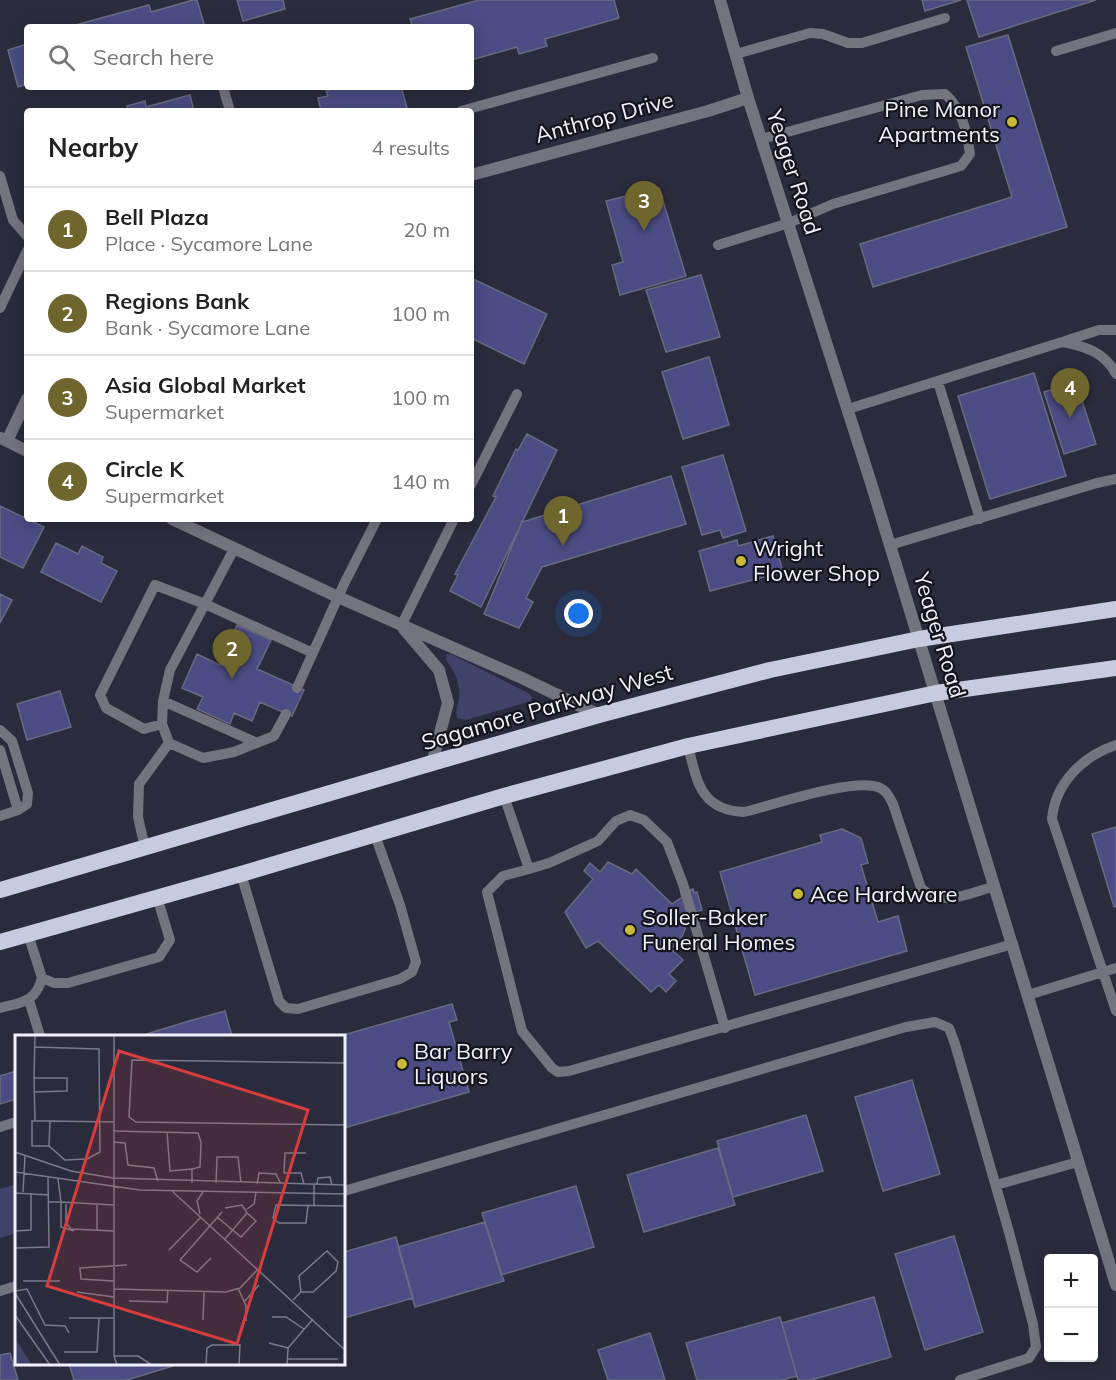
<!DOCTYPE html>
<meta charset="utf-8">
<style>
body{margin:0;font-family:Mulish,sans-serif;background:#f2f2f2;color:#222}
.controls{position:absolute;right:18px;bottom:18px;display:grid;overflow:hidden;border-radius:6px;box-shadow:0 3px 15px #0003}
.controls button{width:54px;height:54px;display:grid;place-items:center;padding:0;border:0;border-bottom:2px solid #e0e0e0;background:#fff;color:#222;font:30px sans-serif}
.you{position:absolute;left:579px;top:614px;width:21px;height:21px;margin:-15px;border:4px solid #fff;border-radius:50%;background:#1a73e8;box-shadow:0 0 0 9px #1a73e833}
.badge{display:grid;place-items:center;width:39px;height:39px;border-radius:50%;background:#6e662c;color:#fff;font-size:20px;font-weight:700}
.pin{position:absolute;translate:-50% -50px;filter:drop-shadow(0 2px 3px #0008)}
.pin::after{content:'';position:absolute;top:32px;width:21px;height:18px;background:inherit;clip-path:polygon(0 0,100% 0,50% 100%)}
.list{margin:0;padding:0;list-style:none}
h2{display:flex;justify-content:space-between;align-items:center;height:78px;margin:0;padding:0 24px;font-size:26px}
h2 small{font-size:20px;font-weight:400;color:#767676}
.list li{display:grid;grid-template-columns:39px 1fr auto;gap:18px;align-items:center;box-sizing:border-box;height:84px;padding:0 24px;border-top:2px solid #e0e0e0}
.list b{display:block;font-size:22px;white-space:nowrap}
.list p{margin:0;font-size:20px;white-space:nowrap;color:#767676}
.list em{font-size:20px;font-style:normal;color:#767676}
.icon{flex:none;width:33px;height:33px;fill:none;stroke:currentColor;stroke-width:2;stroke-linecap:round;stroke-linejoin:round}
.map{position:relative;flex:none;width:1116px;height:1380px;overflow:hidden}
.search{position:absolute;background:#fff;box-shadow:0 3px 15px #0003;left:24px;top:24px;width:450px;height:66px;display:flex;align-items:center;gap:15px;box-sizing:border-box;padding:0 21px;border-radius:6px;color:#767676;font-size:22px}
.panel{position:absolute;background:#fff;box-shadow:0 3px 15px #0003;left:24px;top:108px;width:450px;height:414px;border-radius:6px}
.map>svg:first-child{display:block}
</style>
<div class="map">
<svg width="1116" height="1380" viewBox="0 0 1116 1380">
<rect width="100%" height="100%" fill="#2a2b3d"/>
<path fill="#40426a" d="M447 654H451L530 694 532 697 531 701 466 720 457 718C455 711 458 705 459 698 461 683 454 671 446 660Z
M16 1184V1233L0 1238V1189Z"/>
<path fill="#4a4c83" stroke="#686a7f" stroke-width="1.5" d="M193 0H197L205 27H68L149 5 151 12Z
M237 0H283L285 9 243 21Z
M479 0H614L619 18 545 39 547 46 519 54 517 47 471 60V27H413L410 19Z
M922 0H961L925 11Z
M967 0H1096L979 37Z
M1008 35 1067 227 873 287 860 244 1012 197 966 47Z
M27 44V84L18 87 8 50Z
M340 87H401L408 111H321L318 98 328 96 326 91Z
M190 95 194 111H128L127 106 145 101 146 107Z
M659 188 686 276 620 295 612 265 623 262 606 201Z
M701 275 720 337 666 352 646 290Z
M471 278 547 314 524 364 471 338Z
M709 357 729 425 683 439 662 372Z
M1034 373 1066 476 990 499 958 396Z
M1076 382 1096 444 1064 454 1044 392Z
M527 434 557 450 481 607 450 591 458 575 455 574 496 497 493 496 516 449 518 450Z
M723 455 746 531 723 538 720 530 702 535 682 467Z
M671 476 686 524 542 567 526 598 533 602 519 628 484 614 522 522Z
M0 506 44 527 23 568 0 557Z
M773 536 783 572 710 591 699 551 737 540 738 546Z
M56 543 78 554 82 546 103 557 101 563 117 571 101 602 41 572Z
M0 594 12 600 0 623Z
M237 625 271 640 257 669 304 690 292 716 260 702 252 721 234 713 230 724 197 709 203 697 182 688 197 654 220 665Z
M60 691 71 727 27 740 17 704Z
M1116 827V906L1114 907 1092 834Z
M842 829 861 838 868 863 861 865 878 922 898 916 907 951 755 995 720 872 822 842 820 835Z
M608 862 632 874 636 869 672 904 682 897 681 893 693 889 694 893 697 892 702 910 685 915 689 919 679 944 670 948 683 960 669 974 676 981 666 992 659 985 651 992 598 941 586 948 565 912 593 879 584 871 590 863 600 872Z
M452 1004 457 1020 449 1022 469 1092 344 1128V1036H340Z
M225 1011 232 1036H140L189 1021Z
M16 1071V1099L0 1104V1076Z
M912 1080 940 1174 883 1191 855 1097Z
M806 1115 823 1171 733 1197 717 1141Z
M718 1148 735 1205 644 1232 627 1175Z
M576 1186 594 1247 501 1275 482 1213Z
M485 1222 504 1281 415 1307 398 1247Z
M954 1236 983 1332 925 1350 895 1254Z
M396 1237 413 1298 344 1318V1252Z
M874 1297 891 1357 811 1380H798L782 1323Z
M780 1317 797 1376 781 1380H697L686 1343Z
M650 1333 665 1380H608L598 1350Z
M10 1353 18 1380H0V1355Z
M69 1364H172L173 1366 127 1380H74Z"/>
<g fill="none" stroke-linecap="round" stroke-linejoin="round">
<path stroke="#73747e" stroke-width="10" d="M1056 51 1116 33
M736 54 810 33 823 34 848 43H862L945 18
M223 87 230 111
M461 111 653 58
M0 176 13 220 27 236
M718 245 789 223 833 204 961 166 970 154C967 133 962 108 945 94L922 95 762 139
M0 308 27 251
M1065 341 1099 330H1116
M938 382 980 519
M848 409 1062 342C1084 346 1105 352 1116 374
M471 485 517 394
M890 545 1097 483 1116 479
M234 549 170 670 163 701 162 724 169 743 203 758 234 752 274 736 286 714
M401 626 454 519
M297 688 344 584 377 519
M163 701 257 743
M162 724 144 729 106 708 100 695 155 585 205 604 313 653
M0 730 12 741 28 793 27 804 18 810 0 816
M1116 745C1083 756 1055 783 1052 819L1116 1011
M688 746C697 781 700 810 744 812 773 805 852 778 878 787 886 790 889 796 893 804L921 888C942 908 970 893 995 886
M0 750 18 810
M504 796 529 869 503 876 487 892 522 1031 552 1068 558 1072 569 1071 1013 944
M145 848 138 817 139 784 169 743
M529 869 549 863 598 841 616 821 630 815 644 820 667 842 683 884 725 1028
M241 874 279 1001 286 1008 298 1009 400 979 412 972 416 962 400 905 375 835
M28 934 42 978 54 983H68L159 957 170 940 157 897
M1028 995 1116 968
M29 1000 40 1036
M0 1008C22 1002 35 1003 42 978
M0 1127 16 1122
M996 1185 1078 1162
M344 1191 906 1027 935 1022 949 1028 955 1044 1009 1232 1033 1324 1036 1347 1029 1358 960 1380
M0 1291 16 1286"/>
<path stroke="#73747e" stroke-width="12" d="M471 175 708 111 748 98
M1 438 27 451
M7 441 27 399
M172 519 338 597 522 678 599 715
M404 629 439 670 448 703 432 763"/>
<path stroke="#73747e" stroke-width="12" d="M720 0 748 98 871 483 1116 1285"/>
<path stroke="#c8cae0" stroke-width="16" d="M0 890 432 763 599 715 770 670 919 639 1116 609
M0 942 241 874 504 796 688 746 936 693 1116 668"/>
</g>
<g fill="#cbb939" stroke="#14141c" stroke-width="2">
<circle cx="1012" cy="122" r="6"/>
<circle cx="741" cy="561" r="6"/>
<circle cx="798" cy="894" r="6"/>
<circle cx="630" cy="930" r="6"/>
<circle cx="402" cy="1064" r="6"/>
</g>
<g text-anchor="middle" stroke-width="4.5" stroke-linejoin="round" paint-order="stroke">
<g font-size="22" fill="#f1f2fe" stroke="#14141c" text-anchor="start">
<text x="1000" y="117" text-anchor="end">Pine Manor<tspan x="1000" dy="25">Apartments</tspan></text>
<text x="753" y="556">Wright<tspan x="753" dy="25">Flower Shop</tspan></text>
<text x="810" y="902">Ace Hardware</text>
<text x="642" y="925">Soller-Baker<tspan x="642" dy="25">Funeral Homes</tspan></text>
<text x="414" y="1059">Bar Barry<tspan x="414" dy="25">Liquors</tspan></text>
</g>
<g font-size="22" fill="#f1f2fe" stroke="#14141c">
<text transform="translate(604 117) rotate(-15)" y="8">Anthrop Drive</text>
<text transform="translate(794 172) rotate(72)" y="8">Yeager Road</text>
<text transform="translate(940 635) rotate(73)" y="8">Yeager Road</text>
<text transform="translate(547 707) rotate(-16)" y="8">Sagamore Parkway West</text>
</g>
</g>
<g transform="translate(15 1035)">
<rect width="330" height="330" fill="#2a2b3d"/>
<path d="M0 303 17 330H0Z" fill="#40426a"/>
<path fill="none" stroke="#7a7b8a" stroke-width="1.5" d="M99 0V321L102 330M19 12 84 14 85 117 72 124 50 125 34 111M330 28 117 25 114 82 121 87 330 90M19 43 20 86M19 57 52 56V43H19L20 0M35 86 34 111H17V86H35L99 87M330 90V150M98 96 183 98 186 107 185 132 177 134V148M152 97 155 136 177 134M98 107 110 108 113 130 139 133 143 146M0 117 56 136 98 143 330 150M0 137 125 155 330 159M269 138 270 118H291M269 138H286L289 149M43 144 46 167 99 170M201 148 202 122H223L226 148M242 149 244 138 261 139 266 149M299 149V171M302 149 303 143 315 142 317 150M157 156 330 315M8 157 10 121M0 158 34 160M34 167H46V192L59 196M51 169V188L56 194 99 196M82 170V196M293 171 291 188H264L258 183 261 170 330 171M210 173 227 170 232 178 210 204M232 174 239 169 241 157M185 179 182 166 188 157M202 182 226 202 241 186 232 178M0 196 16 195V158M0 213 34 212 33 143M154 215 186 182M196 223 182 237 165 225 207 177M8 246H45M99 246 66 244 65 233 112 230M223 253 231 271V286M99 254 211 257 225 253 243 234M0 256 12 254 30 290 50 291 54 298M62 257 99 262M0 258 45 330M278 265 286 257H298L321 236 323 227 312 216 284 241 286 257M114 266 152 267 153 255M229 267 244 250M0 280 35 330M257 282H271L289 294M54 283H99M188 285 189 256M254 308 273 313M49 317H82L84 283M99 321H123L137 330M272 324H323M191 330 192 313 197 310H225L224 330M272 330 273 313 298 284"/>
<path fill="#d93c3d" fill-opacity="0.15" stroke="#d93c3d" stroke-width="3" d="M104 16 293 75 222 309 32 251Z"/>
<rect width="330" height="330" fill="none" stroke="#f1f2fe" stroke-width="3"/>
</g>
</svg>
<div class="controls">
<button>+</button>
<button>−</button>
</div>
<div class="you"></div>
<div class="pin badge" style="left:563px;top:546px">1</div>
<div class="pin badge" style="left:232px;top:679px">2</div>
<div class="pin badge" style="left:644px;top:231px">3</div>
<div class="pin badge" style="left:1070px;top:418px">4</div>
<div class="search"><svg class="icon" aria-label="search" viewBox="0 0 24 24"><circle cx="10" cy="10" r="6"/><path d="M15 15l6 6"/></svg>Search here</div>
<section class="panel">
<h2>Nearby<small>4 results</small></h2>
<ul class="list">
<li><span class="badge">1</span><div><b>Bell Plaza</b><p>Place · Sycamore Lane</p></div><em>20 m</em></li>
<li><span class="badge">2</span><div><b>Regions Bank</b><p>Bank · Sycamore Lane</p></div><em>100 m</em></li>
<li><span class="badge">3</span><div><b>Asia Global Market</b><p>Supermarket</p></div><em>100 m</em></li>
<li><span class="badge">4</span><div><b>Circle K</b><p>Supermarket</p></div><em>140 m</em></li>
</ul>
</section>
</div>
